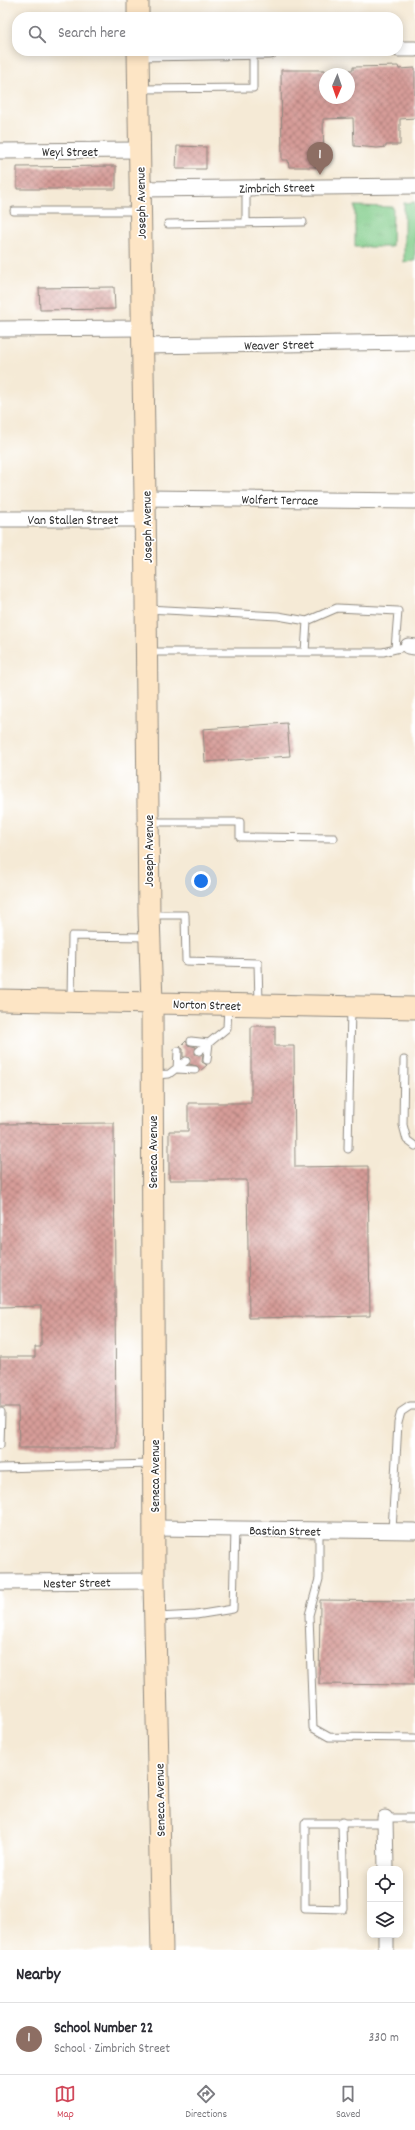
<!DOCTYPE html>
<meta charset="utf-8">
<style>
body{margin:0;font-family:Dekko,sans-serif;background:#f2f2f3;color:#2b2b33}
.controls{position:absolute;right:12px;bottom:12px;display:grid;overflow:hidden;border-radius:8px;box-shadow:0 2px 10px #0003}
.controls button{width:36px;height:36px;display:grid;place-items:center;padding:0;border:0;border-bottom:1px solid #e1e1e2;background:#fff;color:#2b2b33;font:20px sans-serif}
.compass{position:absolute;left:319px;top:68px;width:36px;height:36px;border-radius:50%;background:#fff;box-shadow:0 2px 10px #0003;rotate:182deg}
.you{position:absolute;left:201px;top:881px;width:14px;height:14px;margin:-10px;border:3px solid #fff;border-radius:50%;background:#1a73e8;box-shadow:0 0 0 6px #1a73e833}
.badge{display:grid;place-items:center;width:26px;height:26px;border-radius:50%;background:#d1495b;color:#fff;font-size:13px;font-weight:700}
.pin{position:absolute;translate:-50% -33px;filter:drop-shadow(0 1px 2px #0008)}
.pin::after{content:'';position:absolute;top:21px;width:14px;height:12px;background:inherit;clip-path:polygon(0 0,100% 0,50% 100%)}
.list{margin:0;padding:0;list-style:none}
h2{display:flex;justify-content:space-between;align-items:center;height:52px;margin:0;padding:0 16px;font-size:17px}
h2 small{font-size:13px;font-weight:400;color:#7c7c81}
.list li{display:grid;grid-template-columns:26px 1fr auto;gap:12px;align-items:center;box-sizing:border-box;height:72px;padding:0 16px;border-top:1px solid #e1e1e2}
.list b{display:block;font-size:15px;white-space:nowrap}
.list p{margin:0;font-size:13px;white-space:nowrap;color:#7c7c81}
.list em{font-size:13px;font-style:normal;color:#7c7c81}
.icon{flex:none;width:22px;height:22px;fill:none;stroke:currentColor;stroke-width:2;stroke-linecap:round;stroke-linejoin:round}
.map{position:relative;flex:none;width:415px;height:1950px;overflow:hidden}
.search{position:absolute;background:#fff;box-shadow:0 2px 10px #0003;left:12px;right:12px;top:12px;height:44px;display:flex;align-items:center;gap:10px;box-sizing:border-box;padding:0 14px;border-radius:16px;color:#7c7c81;font-size:15px}
.sheet{height:124px;background:#fff}
nav{display:flex;justify-content:space-around;align-items:center;box-sizing:border-box;height:56px;border-top:1px solid #e1e1e2;background:#fff;font-size:11px;color:#7c7c81}
nav a{display:grid;justify-items:center;gap:2px}
nav .on{color:#d1495b}
.map>svg:first-child{display:block}
</style>
<div class="map">
<svg width="415" height="1950" viewBox="0 0 415 1950">
<defs>
<pattern id="grass-tufts" width="24" height="20" patternUnits="userSpaceOnUse"><rect width="24" height="20" fill="#81cc8a"/><path d="M3 7l-1-3M5 7V3M7 7l1-3M15 17l-1-3M17 17v-4M19 17l1-3" fill="none" stroke="#70af77"/></pattern>
<pattern id="building-cross-hatch" width="8" height="8" patternUnits="userSpaceOnUse"><rect width="8" height="8" fill="#d69c98"/><path d="M0 0l8 8M0 8l8-8" fill="none" stroke="#ae7f7c"/></pattern>
</defs>
<rect width="100%" height="100%" fill="#fff"/>
<filter id="ink" filterUnits="userSpaceOnUse"><feTurbulence type="fractalNoise" baseFrequency=".025" numOctaves="2"/><feDisplacementMap in="SourceGraphic" scale="8" xChannelSelector="R" yChannelSelector="G"/><feConvolveMatrix kernelMatrix="1 2 1 2 8 2 1 2 1" color-interpolation-filters="sRGB"/></filter>
<filter id="wash" filterUnits="userSpaceOnUse"><feTurbulence type="fractalNoise" baseFrequency=".012" numOctaves="4" result="noise"/><feDisplacementMap in="SourceGraphic" scale="16" xChannelSelector="R" yChannelSelector="G"/><feGaussianBlur stdDeviation="0.9" result="paint"/><feColorMatrix in="noise" values="0 0 0 0 0 0 0 0 0 0 0 0 0 0 0 0 0 1.4 0 .05"/><feComposite in="paint" operator="in"/></filter>
<g filter="url(#wash)">
<rect width="100%" height="100%" fill="#f5ead6"/>
<path fill="url(#grass-tufts)" stroke="#567c5a" d="M355 206 393 207 392 247H355Z"/>
<path fill="#81cc8a" stroke="#567c5a" d="M415 202V261L404 262V203Z"/>
<g id="blocks">
<path fill="url(#building-cross-hatch)" d="M398 66 399 69 415 68V118L400 119V145H386V147L377 148 354 146 353 118 323 119 324 167H289L288 160H282L281 70H325V98H349V70H353V67Z
M177 146 206 147V169H176Z
M116 166V189H17V167Z
M114 287 115 309 40 310 39 288Z
M287 723 290 756 205 762 203 729Z
M251 1026H275V1046H294L295 1167 368 1166 370 1316 249 1318 247 1180H169V1131H188V1103H251Z
M186 1041 188 1045 196 1047 195 1054 203 1055 202 1062 207 1065 200 1071 197 1066 189 1064 190 1058 183 1057V1049L180 1047Z
M114 1123 116 1448H19L18 1407H0V1357H35V1347H41V1306L0 1307V1124Z
M320 1600 415 1601V1685L319 1684Z"/>
</g>
</g>
<g filter="url(#ink)">
<use href="#blocks" fill-opacity="0" stroke="#908a80" stroke-width="1"/>
<g fill="none" stroke-linecap="round" stroke-linejoin="round">
<g stroke="#908a80" stroke-width="9">
<path id="lane" d="M140 89 253 88V51
M246 188V223
M14 211H138
M168 224 303 222
M147 609 278 616 307 621 337 608 398 611 395 649
M147 652H383L408 646
M305 652 307 621
M150 822H240V837L334 838
M150 915H185L186 961 258 963 259 1003
M71 999 72 936 148 937
M191 1041 209 1043 207 1060
M178 1051 177 1069 195 1070
M199 1051 227 1028 228 1006
M404 1060 403 1125 407 1140 415 1146
M154 1075 169 1074 186 1061
M348 1149 351 1008
M0 1445 1 1412
M0 1468 152 1464
M319 1530V1579L309 1615 313 1728 329 1737 415 1738
M392 1531 398 1423 401 1412 410 1406H415
M156 1617 196 1615 233 1609 235 1529
M385 1818H415
M342 1822 344 1909 305 1908V1823H385"/>
</g>
<g stroke="#908a80" stroke-width="17">
<path id="street" d="M398 49H415
M138 53 270 51
M0 151 139 150
M140 189 415 186
M0 329 143 328
M143 346 415 342
M145 498 415 501
M0 519H145
M408 646 415 647
M154 1528 415 1531
M0 1582 154 1581
M385 1818 386 1869
M386 1935V1950"/>
</g>
<g stroke="#908a80" stroke-width="23">
<path id="secondary" d="M138 0V17
M138 51 145 498 149 915 152 1002 154 1581 162 1950
M0 1000 415 1008"/>
</g>
<use href="#lane" stroke="#fff" stroke-width="7"/>
<use href="#street" stroke="#fff" stroke-width="15"/>
<use href="#secondary" stroke="#fde5c5" stroke-width="21"/>
</g>
</g>
<g text-anchor="middle" stroke-width="3.5" stroke-linejoin="round" paint-order="stroke">
<g font-size="13" fill="#2b2b2b" stroke="#fff">
<text x="70" y="156">Weyl Street</text>
<text transform="translate(277 187) rotate(-1)" y="5">Zimbrich Street</text>
<text transform="translate(140 203) rotate(-91)" y="5">Joseph Avenue</text>
<text transform="translate(279 344) rotate(-1)" y="5">Weaver Street</text>
<text transform="translate(280 499) rotate(1)" y="5">Wolfert Terrace</text>
<text x="73" y="524">Van Stallen Street</text>
<text transform="translate(146 527) rotate(-91)" y="5">Joseph Avenue</text>
<text transform="translate(148 851) rotate(-90)" y="5">Joseph Avenue</text>
<text transform="translate(207 1004) rotate(2)" y="5">Norton Street</text>
<text transform="translate(152 1152) rotate(-90)" y="5">Seneca Avenue</text>
<text transform="translate(154 1476) rotate(-90)" y="5">Seneca Avenue</text>
<text transform="translate(285 1530) rotate(1)" y="5">Bastian Street</text>
<text transform="translate(77 1582) rotate(-1)" y="5">Nester Street</text>
<text transform="translate(159 1800) rotate(-91)" y="5">Seneca Avenue</text>
</g>
</g>
</svg>
<div class="controls">
<button><svg class="icon" aria-label="locate" viewBox="0 0 24 24"><circle cx="12" cy="12" r="6"/><path d="M12 2v4M12 18v4M2 12h4M18 12h4"/></svg></button>
<button><svg class="icon" aria-label="layers" viewBox="0 0 24 24"><path d="M12 4l9 5-9 5-9-5zM3 14l9 5 9-5"/></svg></button>
</div>
<svg class="compass" viewBox="-18 -18 36 36"><path d="M0-13l5 13h-10z" fill="#e53935"/><path d="M0 13l5-13h-10z" fill="#7c7c81"/></svg>
<div class="you"></div>
<div class="pin badge" style="left:320px;top:175px;background:#8d6e63">1</div>
<div class="search"><svg class="icon" aria-label="search" viewBox="0 0 24 24"><circle cx="10" cy="10" r="6"/><path d="M15 15l6 6"/></svg>Search here</div>
</div>
<section class="sheet">
<h2>Nearby<small></small></h2>
<ul class="list">
<li><span class="badge" style="background:#8d6e63">1</span><div><b>School Number 22</b><p>School · Zimbrich Street</p></div><em>330 m</em></li>
</ul>
</section>
<nav>
<a class="on"><svg class="icon" aria-label="map" viewBox="0 0 24 24"><path d="M3 6l6-2 6 2 6-2v14l-6 2-6-2-6 2zM9 4v14M15 6v14"/></svg>Map</a>
<a><svg class="icon" aria-label="directions" viewBox="0 0 24 24"><path d="M12 3l9 9-9 9-9-9zM9 14v-3h6M13 9l2 2-2 2"/></svg>Directions</a>
<a><svg class="icon" aria-label="saved" viewBox="0 0 24 24"><path d="M7 4h10v16l-5-4-5 4z"/></svg>Saved</a>
</nav>
